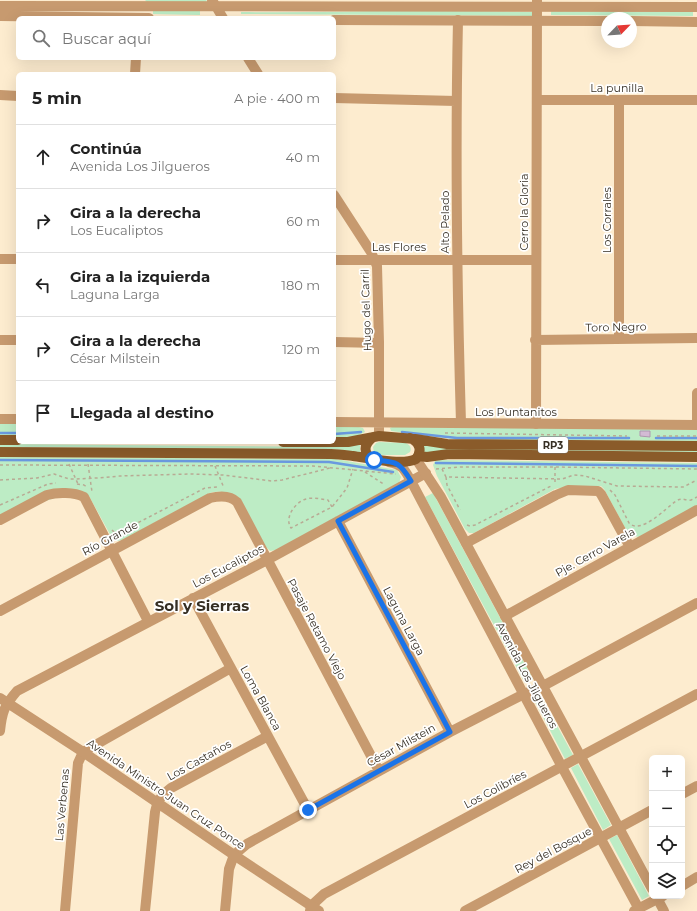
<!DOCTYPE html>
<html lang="es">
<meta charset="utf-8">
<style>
body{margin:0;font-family:Montserrat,sans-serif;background:#f2f2f2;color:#222}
.controls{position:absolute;right:12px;bottom:12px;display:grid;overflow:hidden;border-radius:6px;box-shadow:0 4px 16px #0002}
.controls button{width:36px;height:36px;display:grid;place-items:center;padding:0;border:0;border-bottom:1px solid #e0e0e0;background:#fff;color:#222;font:20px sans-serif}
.compass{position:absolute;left:601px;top:12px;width:36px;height:36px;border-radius:50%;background:#fff;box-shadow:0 4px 16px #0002;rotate:65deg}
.stop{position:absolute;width:12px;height:12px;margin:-9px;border:3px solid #1a73e8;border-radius:50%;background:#fff}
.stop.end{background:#1a73e8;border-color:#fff;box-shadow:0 1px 4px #0008}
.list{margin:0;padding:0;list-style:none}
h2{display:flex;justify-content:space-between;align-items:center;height:52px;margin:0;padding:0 16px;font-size:17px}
h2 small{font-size:13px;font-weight:400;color:#767676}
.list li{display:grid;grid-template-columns:26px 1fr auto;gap:12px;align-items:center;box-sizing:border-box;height:64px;padding:0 16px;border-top:1px solid #e0e0e0}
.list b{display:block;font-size:15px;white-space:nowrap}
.list p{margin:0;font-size:13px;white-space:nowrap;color:#767676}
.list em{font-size:13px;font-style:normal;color:#767676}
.icon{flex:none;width:22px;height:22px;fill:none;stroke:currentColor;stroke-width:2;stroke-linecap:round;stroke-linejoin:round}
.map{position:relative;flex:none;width:697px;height:911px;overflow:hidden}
.search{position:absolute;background:#fff;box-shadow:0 4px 16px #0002;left:16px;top:16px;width:320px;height:44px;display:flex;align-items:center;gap:10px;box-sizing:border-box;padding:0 14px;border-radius:6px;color:#767676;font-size:15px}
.panel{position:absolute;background:#fff;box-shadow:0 4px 16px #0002;left:16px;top:72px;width:320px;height:372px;border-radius:6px}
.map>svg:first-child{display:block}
</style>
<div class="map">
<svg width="697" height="911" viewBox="0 0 697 911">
<rect width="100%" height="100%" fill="#fdeccf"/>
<path fill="#bdecc5" d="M145 0H206L207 1 203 4 148 3Z
M153 10 200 11V15L153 14Z
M419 10 533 12V16L241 14V12C300 13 359 11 419 10Z
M551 11 693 12V16L551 15Z
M0 423 18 424V435H0Z
M334 426 359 427 363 428 365 432 357 436 334 438Z
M394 426 652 428 697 430V441L461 440 391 431 390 428Z
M379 442 406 443C410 445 412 448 410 452L405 455H377L374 453 373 447 376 443Z
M0 444 342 447 360 444V453L342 450 332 449 0 447Z
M422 444 697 449V453L423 454Z
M0 457 336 459 397 470 401 477 399 483 276 550 270 551 266 547 241 500C235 492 220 490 210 493L122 540 117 541 112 538 89 496 83 492 78 491 0 515Z
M439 460 697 463V505L639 537 629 535 604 489 601 486 560 488 555 489 474 533H469L465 529 437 476 433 465 435 461Z
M433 493 533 679 525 683 425 497Z
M540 694 573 755 565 759 533 698Z
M578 764 611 825 603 830 571 768Z
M617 835 649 896 642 900 609 839Z"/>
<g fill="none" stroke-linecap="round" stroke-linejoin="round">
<path stroke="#6a99df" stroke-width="2.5" d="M402 432 457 438H629
M0 433H18
M334 434 361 432
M656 438H697
M0 460 329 462 393 472
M436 463 697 466"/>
</g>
<path fill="#d3bbd4" stroke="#ae97af" d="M640 431H650V437L640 436Z"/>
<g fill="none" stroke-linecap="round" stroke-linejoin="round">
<path stroke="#b8aa94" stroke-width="1.5" stroke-dasharray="3 3" stroke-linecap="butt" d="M445 433 627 436
M657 436H697
M69 464 78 484
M88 464 92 492
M0 465 313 466 396 474
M215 466 224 488
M555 467V485
M436 469 459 467H555L697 469
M442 469 446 477 562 479 574 475 585 476 617 486 683 487 697 480
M365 472 385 485
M446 477 447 485 460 510
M0 480 37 478 54 474 69 479H76L97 478 120 476 192 474 223 475 272 481 282 480 330 468
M77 484 84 485 87 487
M610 490 615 495 629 523C641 535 666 508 676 501 682 497 686 501 691 500 693 499 695 498 697 497
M0 505 48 484 56 483
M332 507 328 500C321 499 313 497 306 499 295 502 284 518 291 528L332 507 347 488 353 469
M467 525 470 526 475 525 551 486
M112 530 115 533 120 532 205 488 218 487"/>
<path stroke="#c79a6f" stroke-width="10" d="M458 20C455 155 457 289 461 423
M135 74 136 58
M0 95 18 96
M334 98 456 101
M537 100H697
M0 259H18
M334 260H536
M619 339V100
M0 340H18
M535 340 697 338
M334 342 379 343
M536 424 537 0
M697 425V393
M0 520 47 495C57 492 74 492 84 497L148 621
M338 521 450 732
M466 543 556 495 568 490 598 491 601 494 630 547
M193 598 308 810
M0 611 210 498C218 496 230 495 237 502L379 771
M505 616 697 510
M0 731C2 712 4 706 17 691L267 560 426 473
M682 794 697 786
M682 886 697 877
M65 911 78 763 83 752 231 668
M145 911 155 812C158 799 161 796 171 788L268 736
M225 911 229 869 234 855 247 844 450 732 524 694 543 686 697 603
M310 911 311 906 324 894 697 694
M465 911 652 810
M634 911 663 896"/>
<path stroke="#c79a6f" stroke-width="10" d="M212 0 223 18
M0 6C232 8 465 5 697 7
M0 16 149 18
M334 20 607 21
M631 21 697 22
M248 58 258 74
M334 195 371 252 377 266 379 343V436
M0 419H18
M334 422 697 425
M416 459 441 497 652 889
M389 462C403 465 404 469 411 481L562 767 640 911
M0 698 83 752 234 855 319 911
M656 896 664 911"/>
<path stroke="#8a5b2a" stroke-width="10" d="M373 437C363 445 363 453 373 460
M0 440H18
M283 442H348L379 436 415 439 447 444 697 446
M0 452 331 454C338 454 345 455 353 456 368 458 402 466 416 459 423 450 419 442 410 438
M418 456 427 457 449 454 697 457"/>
</g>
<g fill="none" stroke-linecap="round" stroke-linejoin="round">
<path stroke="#1a73e8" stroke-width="5" d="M308 810 450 732 338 521 411 481C399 461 396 462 374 460"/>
</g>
<g text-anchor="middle" stroke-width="3.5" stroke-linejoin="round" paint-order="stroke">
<rect fill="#fff" stroke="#726d65" stroke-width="1" x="538" y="437" width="30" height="16" rx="3"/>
<g font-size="10" font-weight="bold" fill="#352e23">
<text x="553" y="449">RP3</text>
</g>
<g font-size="11" fill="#352e23" stroke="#fff">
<text x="617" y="92">La punilla</text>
<text transform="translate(524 212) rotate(-90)" y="4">Cerro la Gloria</text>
<text transform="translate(607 220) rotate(-90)" y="4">Los Corrales</text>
<text transform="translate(445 222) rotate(-90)" y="4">Alto Pelado</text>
<text x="399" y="251">Las Flores</text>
<text transform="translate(366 310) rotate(-92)" y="4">Hugo del Carril</text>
<text transform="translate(616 327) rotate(-1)" y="4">Toro Negro</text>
<text x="516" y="416">Los Puntanitos</text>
<text transform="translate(110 538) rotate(-28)" y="4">Río Grande</text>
<text transform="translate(595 552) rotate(-29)" y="4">Pje. Cerro Varela</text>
<text transform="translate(228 566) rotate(-28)" y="4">Los Eucaliptos</text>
<text transform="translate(404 621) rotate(62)" y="4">Laguna Larga</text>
<text transform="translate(317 629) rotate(62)" y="4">Pasaje Retamo Viejo</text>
<text transform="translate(527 675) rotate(62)" y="4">Avenida Los Jilgueros</text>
<text transform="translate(261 698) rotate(61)" y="4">Loma Blanca</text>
<text transform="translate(401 745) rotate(-29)" y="4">César Milstein</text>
<text transform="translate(199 760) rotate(-29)" y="4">Los Castaños</text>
<text transform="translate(495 789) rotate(-28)" y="4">Los Colibríes</text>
<text transform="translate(166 794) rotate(34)" y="4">Avenida Ministro Juan Cruz Ponce</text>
<text transform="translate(62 805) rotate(-85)" y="4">Las Verbenas</text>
<text transform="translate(553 850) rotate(-28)" y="4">Rey del Bosque</text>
</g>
<g font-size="15" font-weight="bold" fill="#352e23" stroke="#fff">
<text x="202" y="611">Sol y Sierras</text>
</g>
</g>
</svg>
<div class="controls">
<button>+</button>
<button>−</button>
<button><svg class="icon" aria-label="locate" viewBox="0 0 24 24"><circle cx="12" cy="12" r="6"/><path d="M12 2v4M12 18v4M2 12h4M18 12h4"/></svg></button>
<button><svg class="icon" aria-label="layers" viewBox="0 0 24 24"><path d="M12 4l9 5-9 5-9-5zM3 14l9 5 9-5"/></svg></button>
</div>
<svg class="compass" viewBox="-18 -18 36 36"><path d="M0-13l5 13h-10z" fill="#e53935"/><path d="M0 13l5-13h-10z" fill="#767676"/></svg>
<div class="stop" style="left:374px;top:460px"></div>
<div class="stop end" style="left:308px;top:810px"></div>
<div class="search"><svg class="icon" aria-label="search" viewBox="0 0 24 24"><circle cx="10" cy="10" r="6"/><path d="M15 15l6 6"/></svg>Buscar aquí</div>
<section class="panel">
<h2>5 min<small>A pie · 400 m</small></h2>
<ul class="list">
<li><svg class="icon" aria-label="ahead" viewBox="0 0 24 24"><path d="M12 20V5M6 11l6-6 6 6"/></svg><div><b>Continúa</b><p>Avenida Los Jilgueros</p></div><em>40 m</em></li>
<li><svg class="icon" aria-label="right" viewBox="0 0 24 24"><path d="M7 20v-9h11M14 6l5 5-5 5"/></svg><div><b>Gira a la derecha</b><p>Los Eucaliptos</p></div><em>60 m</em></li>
<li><svg class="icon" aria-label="left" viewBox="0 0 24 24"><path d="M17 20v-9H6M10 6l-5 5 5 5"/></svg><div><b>Gira a la izquierda</b><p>Laguna Larga</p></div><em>180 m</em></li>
<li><svg class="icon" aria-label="right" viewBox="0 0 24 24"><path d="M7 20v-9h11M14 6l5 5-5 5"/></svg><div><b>Gira a la derecha</b><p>César Milstein</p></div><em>120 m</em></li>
<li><svg class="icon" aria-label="arrive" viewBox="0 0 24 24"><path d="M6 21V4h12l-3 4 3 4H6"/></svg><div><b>Llegada al destino</b></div></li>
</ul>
</section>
</div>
